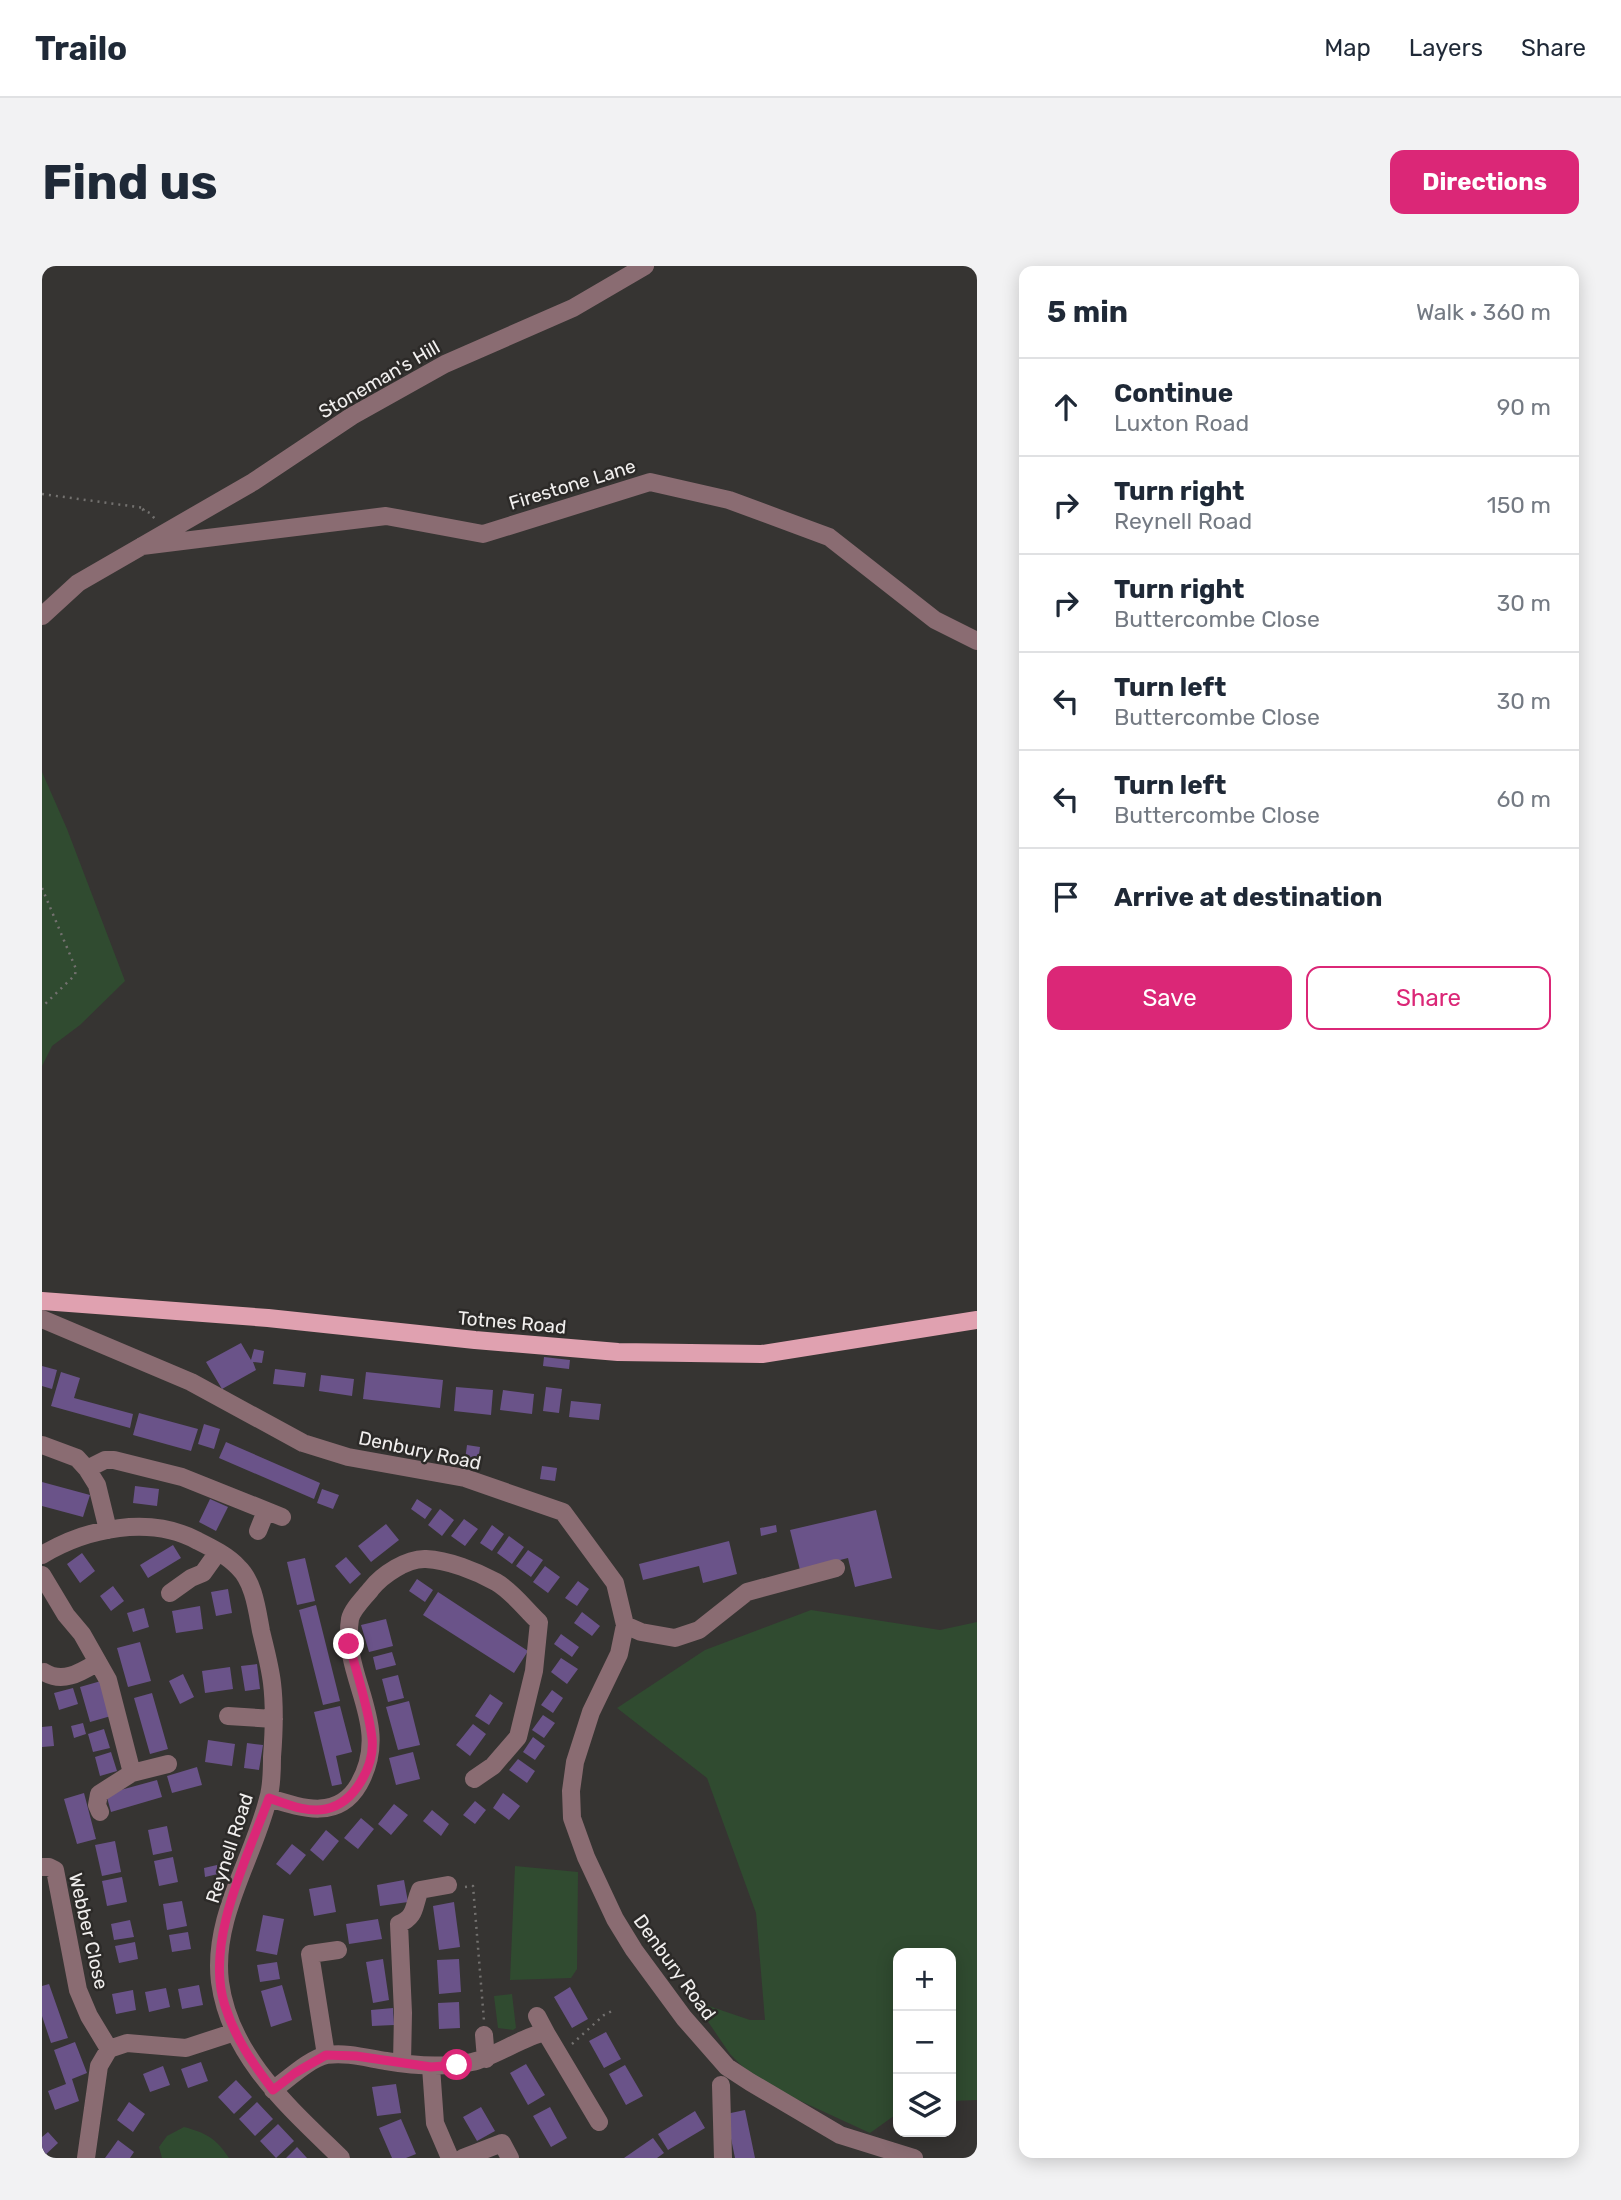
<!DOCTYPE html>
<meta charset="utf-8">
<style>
body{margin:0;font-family:Rubik,sans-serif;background:#f2f2f3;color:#1f2937}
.controls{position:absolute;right:21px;bottom:21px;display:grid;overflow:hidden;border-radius:14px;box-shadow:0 4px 18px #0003}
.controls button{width:63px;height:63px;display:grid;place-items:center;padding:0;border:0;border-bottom:2px solid #e0e1e3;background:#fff;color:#1f2937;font:35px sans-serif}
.stop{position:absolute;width:21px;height:21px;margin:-16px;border:5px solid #db2777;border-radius:50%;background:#fff}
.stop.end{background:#db2777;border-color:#fff;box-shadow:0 2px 7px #0008}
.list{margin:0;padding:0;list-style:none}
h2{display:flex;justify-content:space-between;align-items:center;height:91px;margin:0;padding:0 28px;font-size:30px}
h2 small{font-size:23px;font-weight:400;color:#747a83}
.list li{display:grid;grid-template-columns:46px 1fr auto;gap:21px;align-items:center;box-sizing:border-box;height:98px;padding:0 28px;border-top:2px solid #e0e1e3}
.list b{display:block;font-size:26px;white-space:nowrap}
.list p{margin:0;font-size:23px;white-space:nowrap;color:#747a83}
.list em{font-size:23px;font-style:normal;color:#747a83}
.actions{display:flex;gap:14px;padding:21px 28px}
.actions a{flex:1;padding:16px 0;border:2px solid #db2777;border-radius:14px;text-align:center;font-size:24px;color:#db2777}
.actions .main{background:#db2777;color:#fff}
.icon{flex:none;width:38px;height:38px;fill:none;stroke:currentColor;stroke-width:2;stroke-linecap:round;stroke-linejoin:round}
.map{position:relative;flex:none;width:935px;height:1892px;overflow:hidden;border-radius:14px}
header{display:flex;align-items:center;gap:42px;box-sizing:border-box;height:98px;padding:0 35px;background:#fff;border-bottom:2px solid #e0e1e3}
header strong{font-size:33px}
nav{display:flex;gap:38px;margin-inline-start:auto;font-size:24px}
.intro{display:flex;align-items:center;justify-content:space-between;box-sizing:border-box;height:168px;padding:0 42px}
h1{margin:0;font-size:49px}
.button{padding:18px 32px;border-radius:14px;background:#db2777;color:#fff;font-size:24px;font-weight:700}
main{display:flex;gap:42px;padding:0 42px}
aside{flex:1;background:#fff;border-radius:14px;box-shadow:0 4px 18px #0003}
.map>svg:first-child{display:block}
</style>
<header>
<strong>Trailo</strong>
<nav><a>Map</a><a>Layers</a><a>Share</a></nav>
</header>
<div class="intro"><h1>Find us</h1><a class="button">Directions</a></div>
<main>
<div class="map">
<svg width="935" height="1892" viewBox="0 0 935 1892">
<rect width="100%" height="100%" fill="#363432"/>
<path fill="#304b30" d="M0 506 25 563 83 715 38 759 10 780 0 800Z
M769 1344 898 1364 935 1356V1834L909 1835V1687H856V1847L828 1867 715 1815 688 1788 652 1735 708 1754H723L714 1647 665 1512 575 1442 663 1384Z
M473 1600 536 1606 535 1703 529 1712 468 1714Z
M470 1728 474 1762 471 1764 456 1762 452 1730Z
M142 1861C164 1867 174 1872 187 1892H120L117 1881 125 1870Z"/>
<path fill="#6a5389" d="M199 1077 209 1094 212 1083 222 1085 220 1097 211 1096 214 1104 180 1123 164 1096Z
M502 1091 528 1094 527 1103 501 1100Z
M0 1100 15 1104 10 1123 0 1120Z
M233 1103 264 1107 262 1121 231 1118Z
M19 1106 38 1112 32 1132 91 1148 88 1162 9 1140Z
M324 1106 401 1114 398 1142 321 1133Z
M279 1109 312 1113 310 1130 277 1125Z
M414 1121 451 1124 449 1149 412 1145Z
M504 1121 520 1123 517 1147 501 1145Z
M461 1124 492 1128 490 1148 458 1144Z
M529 1135 559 1138 557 1154 527 1151Z
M97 1147 156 1163 149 1185 91 1169Z
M162 1158 178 1163 172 1183 156 1178Z
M184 1176 278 1217 272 1233 177 1192Z
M425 1179 438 1181 436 1196 423 1194Z
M500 1200 515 1202 513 1215 498 1213Z
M0 1216 48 1229 41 1251 0 1240Z
M93 1220 117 1223 115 1240 91 1237Z
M280 1223 297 1229 291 1243 275 1237Z
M168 1233 186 1241 174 1265 157 1256Z
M375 1233 390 1243 383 1253 369 1243Z
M398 1243 412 1254 400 1270 386 1259Z
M834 1244 850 1312 813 1321 806 1292 758 1304 748 1264Z
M422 1253 436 1263 423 1280 409 1270Z
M344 1258 357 1274 329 1296 316 1280Z
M450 1259 462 1268 450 1285 438 1277Z
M734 1259 735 1266 719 1270 718 1262Z
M467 1270 482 1281 470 1298 455 1287Z
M687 1275 695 1308 661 1317 657 1300 601 1314 597 1298Z
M131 1279 139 1292 106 1312 98 1299Z
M486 1284 501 1294 489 1311 474 1300Z
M40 1287 53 1305 38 1317 25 1298Z
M304 1291 319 1308 308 1318 293 1300Z
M263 1292 273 1335 255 1339 245 1296Z
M503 1300 518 1311 506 1327 491 1316Z
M375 1313 391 1324 383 1336 367 1325Z
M536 1315 547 1323 535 1340 523 1332Z
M71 1320 82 1335 69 1345 58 1330Z
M186 1323 190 1347 174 1350 169 1326Z
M396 1326 486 1385 472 1407 381 1349Z
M274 1339 298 1435 281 1439 257 1344Z
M158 1340 161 1363 134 1367 130 1345Z
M102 1342 107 1361 91 1366 85 1347Z
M540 1346 558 1360 550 1370 532 1357Z
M344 1353 351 1380 327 1386 319 1359Z
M519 1368 537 1381 530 1391 512 1378Z
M98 1376 109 1415 86 1421 75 1382Z
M350 1386 354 1399 334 1404 331 1391Z
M519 1392 536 1403 525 1418 509 1406Z
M215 1398 218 1423 203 1425 199 1400Z
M188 1401 191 1423 163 1427 160 1405Z
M141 1408 152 1431 138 1438 127 1415Z
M356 1409 362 1432 346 1436 340 1413Z
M59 1415 69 1450 48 1456 38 1421Z
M31 1422 36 1438 17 1444 12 1427Z
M510 1424 521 1432 511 1447 499 1439Z
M110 1427 126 1483 108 1488 92 1432Z
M448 1428 461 1437 447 1459 433 1450Z
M367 1435 378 1479 356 1484 344 1441Z
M298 1440 310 1486 294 1490 300 1518 290 1520 272 1446Z
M501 1449 513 1457 502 1472 490 1464Z
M41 1457 44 1468 32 1472 29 1460Z
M431 1458 444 1468 428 1490 414 1479Z
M10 1460 12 1480 0 1481V1461Z
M62 1463 68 1482 51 1486 46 1468Z
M491 1471 503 1480 493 1494 481 1486Z
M166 1474 193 1478 190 1500 163 1496Z
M205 1477 221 1479 217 1504 202 1502Z
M69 1486 75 1505 58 1510 53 1491Z
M371 1486 378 1513 354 1519 347 1492Z
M476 1493 493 1505 485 1517 467 1504Z
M155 1501 160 1519 130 1527 125 1510Z
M115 1514 120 1531 69 1546 64 1528Z
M42 1527 54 1573 35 1578 22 1533Z
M461 1527 478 1540 467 1554 451 1542Z
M433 1535 444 1544 433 1558 421 1549Z
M352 1538 366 1549 349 1569 336 1558Z
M390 1544 407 1558 399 1570 381 1555Z
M319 1552 332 1563 316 1583 302 1572Z
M125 1560 130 1585 111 1589 106 1564Z
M284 1564 297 1575 281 1595 268 1584Z
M73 1575 79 1606 60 1610 53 1579Z
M250 1578 264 1589 248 1609 234 1598Z
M131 1591 136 1616 117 1620 112 1595Z
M175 1599 176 1608 163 1611 162 1602Z
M80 1611 85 1636 65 1640 60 1615Z
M362 1614 366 1636 338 1640 335 1619Z
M289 1619 294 1646 272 1650 267 1623Z
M140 1635 145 1660 125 1664 121 1638Z
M412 1636 418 1681 397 1684 391 1640Z
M221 1649 242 1653 235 1689 214 1685Z
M336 1653 340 1673 307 1678 304 1658Z
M88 1654 92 1671 72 1674 69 1658Z
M146 1666 149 1683 130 1686 127 1669Z
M93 1676 96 1693 77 1697 73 1680Z
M341 1693 347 1734 331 1737 324 1696Z
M417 1693 419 1726 397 1728 395 1694Z
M235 1696 238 1713 218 1716 215 1699Z
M7 1718 26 1772 9 1777 0 1750V1720Z
M157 1719 161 1739 140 1743 136 1723Z
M240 1719 250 1754 229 1761 219 1725Z
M528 1721 546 1753 530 1762 512 1731Z
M124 1722 128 1741 107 1746 103 1726Z
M91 1724 94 1744 74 1748 70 1728Z
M417 1736 418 1762 397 1763 396 1737Z
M351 1742 352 1759 330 1760 329 1744Z
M564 1766 579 1793 562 1802 547 1775Z
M33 1776 45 1807 30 1813 37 1835 13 1844 6 1825 24 1818 12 1784Z
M159 1796 166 1815 146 1822 139 1803Z
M484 1798 503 1829 486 1839 468 1807Z
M583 1799 601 1830 584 1839 567 1808Z
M121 1800 128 1819 108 1826 101 1808Z
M194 1814 210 1831 192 1848 176 1831Z
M354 1818 359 1847 335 1850 330 1821Z
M87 1836 103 1848 91 1866 75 1854Z
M215 1836 231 1853 213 1870 197 1853Z
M439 1841 453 1865 435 1875 421 1851Z
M508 1841 525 1872 509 1881 491 1850Z
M703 1844 713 1892H693L684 1848Z
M653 1845 663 1862 626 1884 616 1868Z
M359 1853 374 1888 364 1892H350L337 1862Z
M236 1858 252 1875 234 1892 218 1875Z
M6 1866 16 1877 0 1892V1871Z
M611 1872 622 1887 615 1892H582Z
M76 1874 92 1886 88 1892H63Z
M255 1881 265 1892H244Z"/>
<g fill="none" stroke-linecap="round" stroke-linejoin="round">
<path stroke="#73716f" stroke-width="2.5" stroke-dasharray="2 5" stroke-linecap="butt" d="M0 228 103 242 101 244 108 247 113 253
M0 622 34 703 33 709 0 741
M423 1621 431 1620 442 1755
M530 1778 562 1749 572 1744"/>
<path stroke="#8a6c72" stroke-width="18" d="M100 280 344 250 441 268 608 216 687 234 787 271 893 354 935 375
M0 350 36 317 211 216 310 150 403 98 531 42 603 0
M0 1053 149 1116 261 1177 306 1191 423 1212 521 1246 573 1317 583 1359 577 1388 549 1446 533 1496 529 1525 530 1552 544 1591 573 1653 592 1684 642 1752 685 1801 708 1816 798 1869 872 1892
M0 1179 35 1192 45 1203
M66 1264 55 1219 45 1203 63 1194H72L140 1211 240 1251
M216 1265 224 1245
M0 1289C45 1262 108 1249 156 1275 170 1282 186 1290 196 1301 212 1316 215 1344 219 1365 223 1382 228 1400 230 1417 233 1442 232 1466 230 1491 230 1505 230 1520 226 1533 211 1593 170 1652 178 1716 188 1791 248 1842 299 1892
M0 1309 24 1349 40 1368 66 1414 90 1507 126 1498
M128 1327 149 1312 161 1307 176 1286
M583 1359 599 1366 633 1372 657 1364 705 1326 794 1302
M2 1406C21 1418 39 1406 56 1396
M186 1450 232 1453
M227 1532C259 1542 296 1555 317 1518 351 1458 299 1412 308 1353 310 1343 323 1331 329 1323 340 1309 365 1292 384 1293 406 1294 434 1305 454 1316 470 1325 484 1344 497 1356L492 1405 476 1471 451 1500 432 1513
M58 1546 55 1539 57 1528 90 1507
M0 1601H7L13 1604 36 1724 47 1750 67 1783
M504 1767 557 1856
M442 1769 444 1793
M284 1789 268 1688 296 1684
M360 1797 361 1747 357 1658C375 1650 371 1640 378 1624L406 1619
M389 1801 393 1857 408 1892
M679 1819 681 1892
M231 1824C245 1814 268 1792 285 1789 304 1786 325 1792 344 1795 373 1800 401 1802 430 1796 451 1792 489 1766 504 1767L495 1750
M44 1892 57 1800 67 1783 85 1777 144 1782 193 1766
M421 1892 460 1877 468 1892"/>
<path stroke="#e0a1b0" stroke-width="18" d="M0 1035 226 1052 433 1074 576 1086 720 1088 935 1054"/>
</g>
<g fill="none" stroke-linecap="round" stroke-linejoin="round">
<path stroke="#db2777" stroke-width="9" d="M307 1378C315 1408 326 1440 330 1472 333 1499 313 1537 284 1543 265 1547 245 1538 227 1532 205 1592 162 1677 183 1740 193 1772 211 1798 231 1824L253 1807 284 1789 314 1790 389 1801 415 1799"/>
</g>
<g text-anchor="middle" stroke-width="5" stroke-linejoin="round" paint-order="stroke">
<g font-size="19" fill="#f1efee" stroke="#2c2a28">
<text transform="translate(337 113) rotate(-30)" y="7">Stoneman's Hill</text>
<text transform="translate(530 218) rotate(-17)" y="7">Firestone Lane</text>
<text transform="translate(470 1056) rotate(5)" y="7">Totnes Road</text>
<text transform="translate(378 1184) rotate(12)" y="7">Denbury Road</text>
<text transform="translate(187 1582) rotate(-72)" y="7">Reynell Road</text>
<text transform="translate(47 1665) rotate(77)" y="7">Webber Close</text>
<text transform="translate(633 1701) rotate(54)" y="7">Denbury Road</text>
</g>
</g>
</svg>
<div class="controls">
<button>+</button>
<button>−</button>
<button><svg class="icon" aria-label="layers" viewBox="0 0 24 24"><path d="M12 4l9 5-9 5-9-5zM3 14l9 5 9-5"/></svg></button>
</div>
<div class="stop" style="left:415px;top:1799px"></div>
<div class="stop end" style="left:307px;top:1378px"></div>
</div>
<aside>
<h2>5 min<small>Walk · 360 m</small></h2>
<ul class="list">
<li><svg class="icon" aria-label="ahead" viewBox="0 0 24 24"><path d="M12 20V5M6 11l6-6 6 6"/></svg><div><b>Continue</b><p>Luxton Road</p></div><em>90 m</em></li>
<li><svg class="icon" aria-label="right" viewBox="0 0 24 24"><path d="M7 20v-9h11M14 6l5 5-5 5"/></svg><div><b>Turn right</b><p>Reynell Road</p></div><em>150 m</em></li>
<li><svg class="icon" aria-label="right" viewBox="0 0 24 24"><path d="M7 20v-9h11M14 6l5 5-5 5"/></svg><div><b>Turn right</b><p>Buttercombe Close</p></div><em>30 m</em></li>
<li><svg class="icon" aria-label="left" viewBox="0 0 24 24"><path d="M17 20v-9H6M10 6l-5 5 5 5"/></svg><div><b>Turn left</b><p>Buttercombe Close</p></div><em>30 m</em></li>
<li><svg class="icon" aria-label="left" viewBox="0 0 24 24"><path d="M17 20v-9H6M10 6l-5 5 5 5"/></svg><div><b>Turn left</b><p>Buttercombe Close</p></div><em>60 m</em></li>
<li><svg class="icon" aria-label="arrive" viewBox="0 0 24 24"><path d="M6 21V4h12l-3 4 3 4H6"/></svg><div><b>Arrive at destination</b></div></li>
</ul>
<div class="actions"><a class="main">Save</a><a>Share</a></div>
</aside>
</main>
